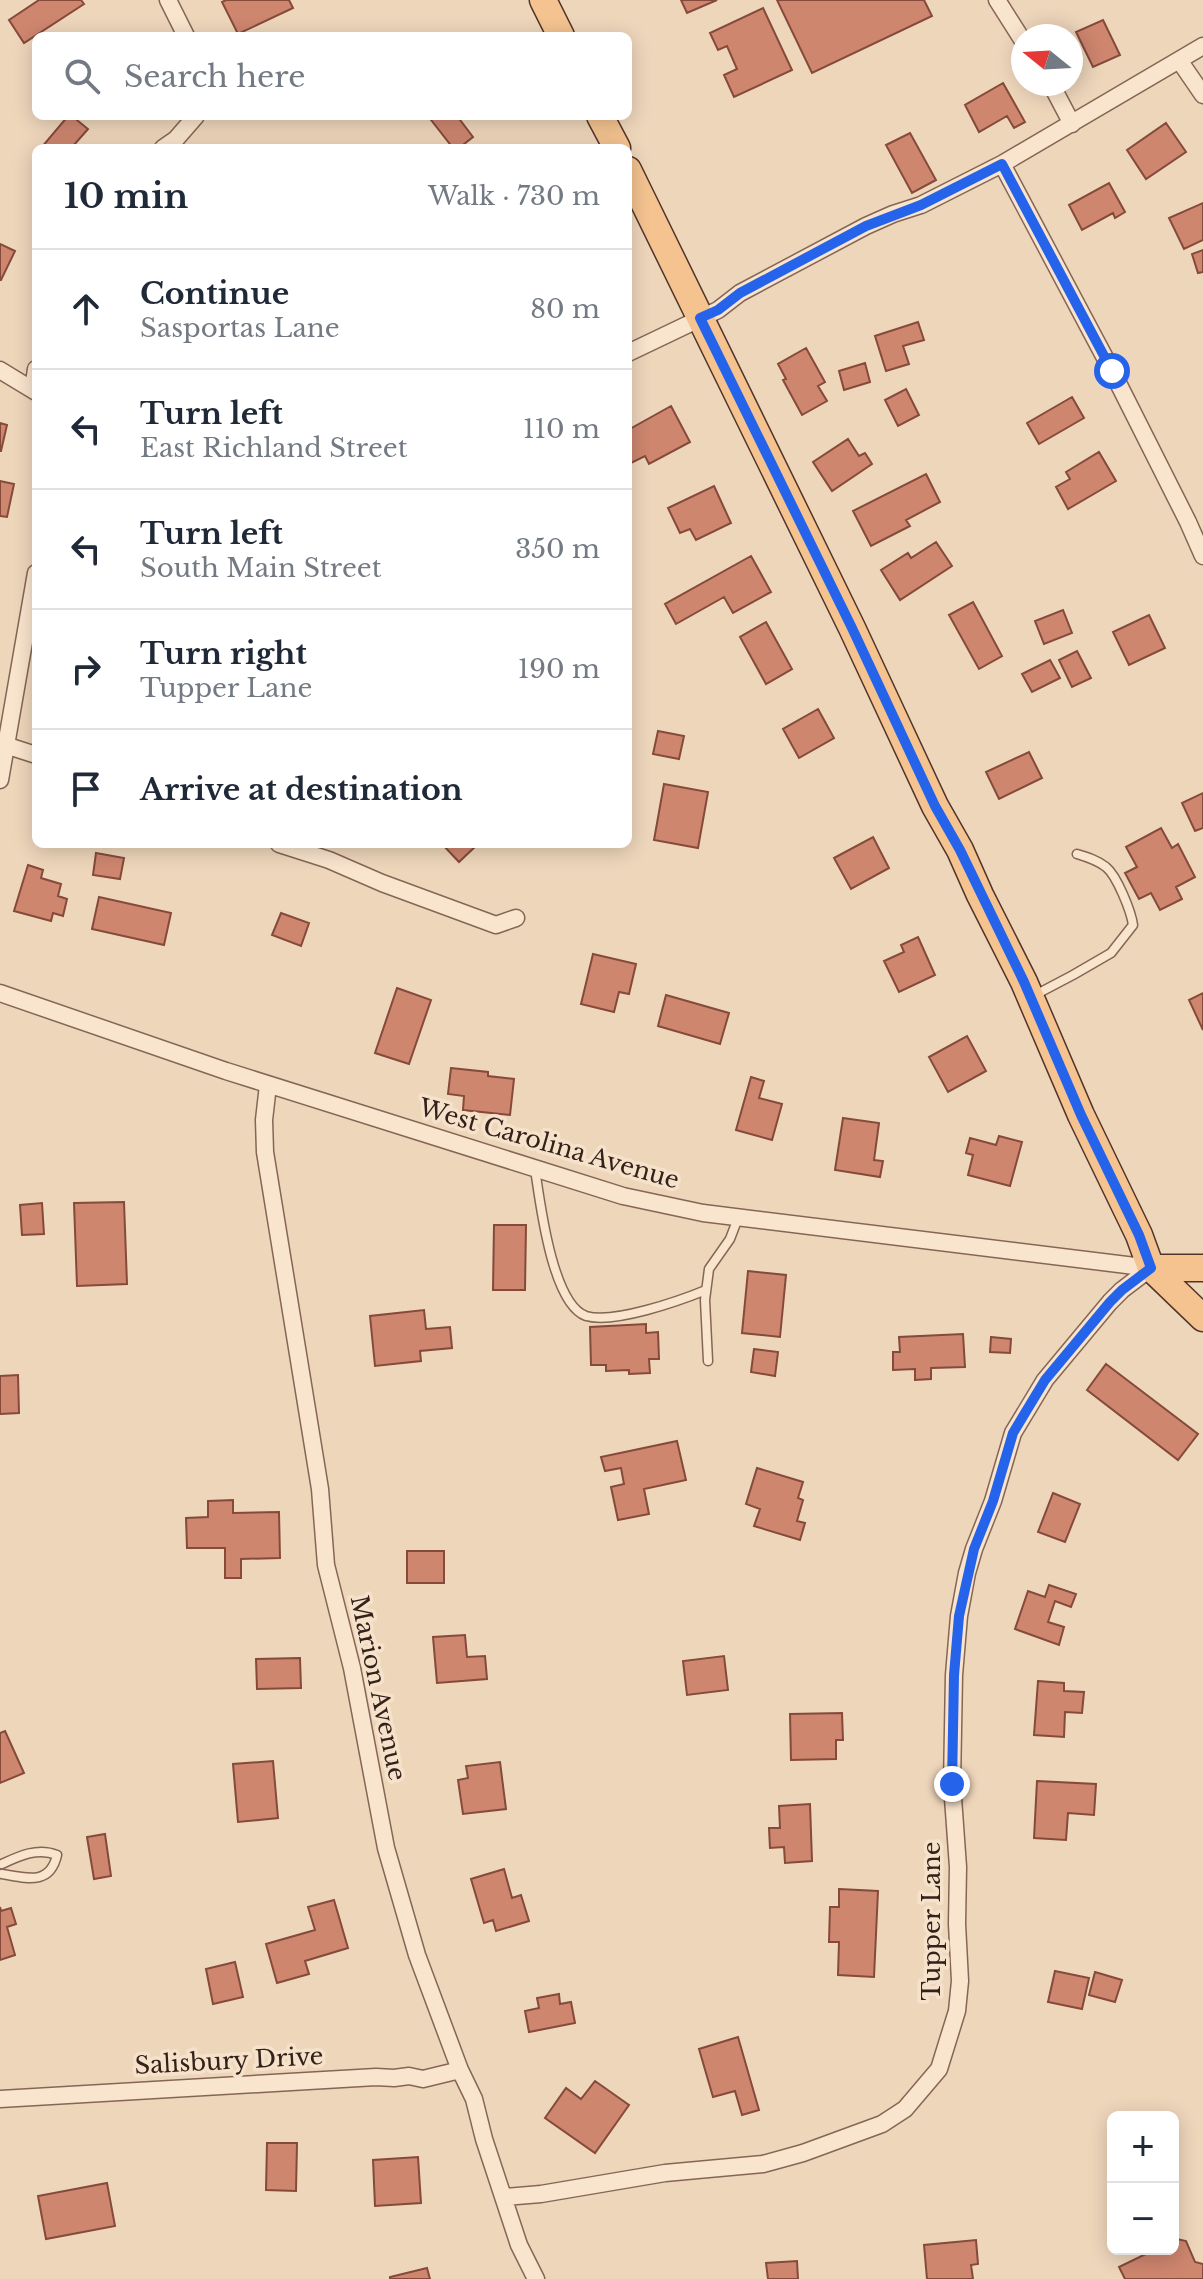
<!DOCTYPE html>
<meta charset="utf-8">
<style>
body{margin:0;font-family:"Libre Baskerville",serif;background:#f6f6f7;color:#1f2937}
.controls{position:absolute;right:24px;bottom:24px;display:grid;overflow:hidden;border-radius:12px;box-shadow:0 4px 20px #0003}
.controls button{width:72px;height:72px;display:grid;place-items:center;padding:0;border:0;border-bottom:2px solid #e0e1e3;background:#fff;color:#1f2937;font:40px sans-serif}
.compass{position:absolute;left:1011px;top:24px;width:72px;height:72px;border-radius:50%;background:#fff;box-shadow:0 4px 20px #0003;rotate:288deg}
.stop{position:absolute;width:24px;height:24px;margin:-18px;border:6px solid #2563eb;border-radius:50%;background:#fff}
.stop.end{background:#2563eb;border-color:#fff;box-shadow:0 2px 8px #0008}
.list{margin:0;padding:0;list-style:none}
h2{display:flex;justify-content:space-between;align-items:center;height:104px;margin:0;padding:0 32px;font-size:34px}
h2 small{font-size:26px;font-weight:400;color:#747a83}
.list li{display:grid;grid-template-columns:52px 1fr auto;gap:24px;align-items:center;box-sizing:border-box;height:120px;padding:0 32px;border-top:2px solid #e0e1e3}
.list b{display:block;font-size:30px;white-space:nowrap}
.list p{margin:0;font-size:26px;white-space:nowrap;color:#747a83}
.list em{font-size:26px;font-style:normal;color:#747a83}
.icon{flex:none;width:44px;height:44px;fill:none;stroke:currentColor;stroke-width:2;stroke-linecap:round;stroke-linejoin:round}
.map{position:relative;flex:none;width:1203px;height:2279px;overflow:hidden}
.search{position:absolute;background:#fff;box-shadow:0 4px 20px #0003;left:32px;top:32px;width:600px;height:88px;display:flex;align-items:center;gap:20px;box-sizing:border-box;padding:0 28px;border-radius:12px;color:#747a83;font-size:30px}
.panel{position:absolute;background:#fff;box-shadow:0 4px 20px #0003;left:32px;top:144px;width:600px;height:704px;border-radius:12px}
.map>svg:first-child{display:block}
</style>
<div class="map">
<svg width="1203" height="2279" viewBox="0 0 1203 2279">
<rect width="100%" height="100%" fill="#eed6bb"/>
<path fill="#ce866f" stroke="#854a3a" stroke-width="2" d="M39 0H81L84 4 24 43 9 20Z
M226 0H289L293 8 238 34 222 2Z
M681 0H717L687 13Z
M777 0H924L932 16 812 73Z
M763 8 792 70 734 97 724 75 737 69 727 46 718 50 710 33Z
M1103 20 1120 55 1093 67 1076 32Z
M1003 83 1025 122 1014 128 1007 116 979 132 965 105Z
M68 116H72L88 129 73 146 76 148H41Z
M428 116H457L473 137 459 148H453Z
M1166 123 1186 152 1146 179 1127 150Z
M910 133 936 180 912 193 886 145Z
M1109 183 1125 212 1115 218 1113 213 1082 230 1069 205Z
M1203 203V240L1184 249 1169 218Z
M0 244 15 251 1 280H0Z
M1203 250V272L1198 273 1192 254Z
M918 322 924 340 903 346 909 364 886 371 875 336Z
M806 348 825 382 818 386 827 401 802 415 783 380 786 379 778 364Z
M865 363 870 382 844 390 839 371Z
M906 389 919 415 898 426 885 400Z
M1072 397 1084 418 1039 444 1027 423Z
M671 406 690 442 649 464 645 456 629 464 628 430Z
M0 423 7 425 1 451H0Z
M848 439 859 456 865 453 872 464 832 491 813 462Z
M1099 452 1116 481 1068 509 1056 487 1070 479 1066 472Z
M926 474 940 502 906 520 910 526 871 546 853 511Z
M0 481 14 484 7 517 0 516Z
M714 486 731 523 696 540 690 529 680 533 668 508Z
M936 542 952 566 900 600 881 570 908 553 911 558Z
M751 556 771 592 733 613 724 597 676 624 665 604Z
M973 602 1002 656 979 669 949 615Z
M1063 610 1072 633 1044 644 1035 621Z
M1149 615 1165 648 1129 665 1113 632Z
M766 622 792 669 766 684 740 637Z
M1077 651 1091 678 1072 687 1059 660Z
M1050 660 1060 678 1032 692 1022 674Z
M818 709 834 738 799 758 783 729Z
M658 731 684 736 679 759 653 754Z
M1029 752 1042 778 999 799 986 772Z
M664 784 708 792 698 848 654 840Z
M1203 793V828L1195 831 1182 803Z
M1161 828 1172 848 1178 844 1195 877 1176 887 1182 899 1160 910 1151 893 1139 899 1125 873 1137 867 1126 847Z
M873 837 889 868 851 889 834 858Z
M442 844H478L459 862Z
M96 853 124 858 120 879 93 875Z
M28 865 43 870 41 878 61 884 58 896 67 899 63 916 53 913 51 921 14 911Z
M99 897 171 913 164 945 92 929Z
M281 913 309 923 301 946 272 935Z
M918 937 935 975 899 992 884 961 904 952 901 945Z
M593 954 636 964 629 994 619 992 614 1012 581 1004Z
M397 988 431 1000 409 1064 375 1053Z
M1203 993V1030L1189 1000Z
M666 995 729 1013 720 1044 658 1026Z
M967 1036 986 1071 948 1092 929 1057Z
M451 1068 488 1072V1076L514 1079 510 1115 463 1110 464 1096 448 1094Z
M751 1077 764 1081 759 1098 782 1104 772 1140 736 1130Z
M843 1118 879 1123 874 1160 883 1161 880 1177 835 1170Z
M999 1136 1022 1142 1010 1186 968 1175 973 1155 966 1153 970 1138 996 1145Z
M124 1202 127 1284 77 1286 74 1203Z
M42 1203 44 1234 22 1235 20 1205Z
M494 1225H526L525 1290H493Z
M748 1271 786 1275 780 1337 742 1333Z
M424 1310 426 1329 450 1327 452 1348 420 1351 421 1361 375 1366 370 1316Z
M646 1324V1333L658 1332 659 1359H649L650 1373 629 1374V1370L606 1371V1365H591L590 1327Z
M963 1334 965 1367 931 1368V1379L915 1380V1369L893 1370V1352H900L899 1337Z
M991 1337 1011 1339 1010 1353 990 1352Z
M754 1349 778 1352 775 1376 751 1372Z
M1106 1364 1198 1434 1178 1460 1087 1390Z
M18 1375 19 1413 0 1414V1376Z
M677 1441 686 1480 644 1489 649 1514 618 1520 611 1487 624 1484 621 1468 605 1471 601 1457Z
M757 1468 803 1482 798 1498 803 1500 797 1521 805 1523 800 1540 754 1526 760 1509 746 1504Z
M1053 1493 1080 1504 1065 1542 1038 1532Z
M233 1500V1513L279 1512 280 1558 241 1559V1578H225V1548H187L186 1518 208 1517V1501Z
M407 1551H444V1583H407Z
M1049 1585 1076 1594 1071 1607 1055 1601 1048 1622 1064 1627 1059 1645 1015 1629 1028 1591 1045 1597Z
M465 1635 467 1657 485 1656 487 1679 437 1683 433 1637Z
M724 1656 728 1690 687 1695 683 1661Z
M300 1658 301 1688 257 1689 256 1659Z
M1038 1681 1064 1683V1691L1084 1692 1082 1713 1065 1712 1064 1737 1034 1735Z
M842 1713 843 1740H836V1759L791 1760 790 1714Z
M5 1731 24 1773 0 1783V1733Z
M273 1761 278 1818 238 1822 233 1764Z
M500 1762 506 1809 463 1814 458 1780 468 1778 466 1766Z
M1037 1781 1096 1784 1094 1815 1068 1813 1066 1840 1034 1838Z
M810 1804 812 1861 785 1863 784 1847 770 1848 769 1828H780L779 1806Z
M105 1834 111 1876 94 1879 87 1837Z
M504 1869 512 1898 521 1895 529 1921 496 1931 493 1920 484 1923 471 1879Z
M839 1889 878 1891 874 1977 838 1975 839 1942H829L830 1907H839Z
M334 1900 348 1948 305 1961 309 1974 277 1983 266 1944 315 1930 308 1907Z
M0 1907 1 1911 11 1908 16 1924 7 1927 15 1955 0 1960Z
M235 1962 243 1997 213 2004 206 1969Z
M1055 1971 1089 1978 1082 2009 1048 2002Z
M1095 1972 1122 1980 1115 2002 1089 1995Z
M559 1994 560 2004 571 2002 575 2023 529 2032 525 2011 539 2008 537 1998Z
M738 2037 759 2110 742 2115 735 2091 713 2097 699 2049Z
M595 2081 629 2105 595 2153 545 2118 566 2088 581 2099Z
M267 2143H297L296 2191 266 2190Z
M418 2157 421 2203 375 2206 373 2160Z
M107 2183 115 2226 46 2239 38 2196Z
M1177 2239 1186 2241 1195 2262 1203 2264V2279H1125L1119 2267 1156 2249H1173V2241Z
M976 2240 978 2264 971 2265 973 2279H927L924 2245Z
M797 2261 798 2279H768L766 2263Z
M427 2268 430 2279H390V2277Z"/>
<g fill="none" stroke-linecap="round" stroke-linejoin="round">
<g stroke="#856655" stroke-width="11">
<path id="service" d="M1035 995 1073 975 1111 953 1133 925C1131 911 1117 876 1106 867 1097 860 1087 857 1077 854
M535 1169C540 1202 552 1304 586 1316 614 1324 679 1301 706 1290
M708 1361 705 1300 709 1269 730 1239 738 1218
M2 1864C19 1856 38 1847 57 1855 50 1886 26 1878 2 1874"/>
</g>
<g stroke="#856655" stroke-width="19">
<path id="minor" d="M168 0 186 36
M997 0 1023 41
M1179 60 1203 95
M1051 84 1072 124
M163 148 176 139 196 116
M1002 164 1112 371 1188 522 1203 556
M628 353 718 310 740 293 866 226 893 214 921 205 1002 164 1203 46
M0 370 36 392
M33 390 36 369
M5 745 36 755
M0 780 36 573
M279 844 329 860 382 883 496 925 516 918
M0 993 226 1071 623 1196 703 1213 1151 1268
M268 1085 264 1120 265 1152 320 1489 326 1565 352 1668 386 1848 417 1955 460 2070 474 2099 484 2139 519 2245 536 2279
M0 2099 376 2077 394 2078 409 2076 423 2079 460 2070
M504 2197 541 2194 665 2173 763 2164 803 2153 882 2124 905 2109 939 2069 957 2011 960 1981 957 1924 958 1867 952 1784 954 1675 959 1616 967 1573 974 1549 993 1501 1013 1433 1045 1380 1110 1302 1122 1290 1151 1268"/>
</g>
<g stroke="#52352a" stroke-width="29">
<path id="primary" d="M543 0 561 36
M600 116 617 148
M628 170 852 628 935 806 960 850 980 895 1024 982 1081 1115 1139 1235 1151 1268 1203 1318
M1151 1268H1203"/>
</g>
<use href="#service" stroke="#f9e4cd" stroke-width="8"/>
<use href="#minor" stroke="#f9e4cd" stroke-width="16"/>
<use href="#primary" stroke="#f4c390" stroke-width="26"/>
</g>
<g fill="none" stroke-linecap="round" stroke-linejoin="round">
<path stroke="#2563eb" stroke-width="10" d="M952 1784 954 1675 959 1616 974 1549 993 1501 1013 1433 1045 1380 1110 1302 1122 1290 1151 1268 1139 1235 1081 1115 1024 982 960 850 935 806 852 628 700 318 718 310 740 293 866 226 921 205 1002 164 1112 371"/>
</g>
<g text-anchor="middle" stroke-width="7" stroke-linejoin="round" paint-order="stroke">
<g font-size="24" fill="#34221a" stroke="#f6e1ca">
<text transform="translate(549 1144) rotate(16)" y="8">West Carolina Avenue</text>
<text transform="translate(378 1688) rotate(78)" y="8">Marion Avenue</text>
<text transform="translate(932 1921) rotate(-90)" y="8">Tupper Lane</text>
<text transform="translate(229 2061) rotate(-3)" y="8">Salisbury Drive</text>
</g>
</g>
</svg>
<div class="controls">
<button>+</button>
<button>−</button>
</div>
<svg class="compass" viewBox="-18 -18 36 36"><path d="M0-13l5 13h-10z" fill="#e53935"/><path d="M0 13l5-13h-10z" fill="#747a83"/></svg>
<div class="stop" style="left:1112px;top:371px"></div>
<div class="stop end" style="left:952px;top:1784px"></div>
<div class="search"><svg class="icon" aria-label="search" viewBox="0 0 24 24"><circle cx="10" cy="10" r="6"/><path d="M15 15l6 6"/></svg>Search here</div>
<section class="panel">
<h2>10 min<small>Walk · 730 m</small></h2>
<ul class="list">
<li><svg class="icon" aria-label="ahead" viewBox="0 0 24 24"><path d="M12 20V5M6 11l6-6 6 6"/></svg><div><b>Continue</b><p>Sasportas Lane</p></div><em>80 m</em></li>
<li><svg class="icon" aria-label="left" viewBox="0 0 24 24"><path d="M17 20v-9H6M10 6l-5 5 5 5"/></svg><div><b>Turn left</b><p>East Richland Street</p></div><em>110 m</em></li>
<li><svg class="icon" aria-label="left" viewBox="0 0 24 24"><path d="M17 20v-9H6M10 6l-5 5 5 5"/></svg><div><b>Turn left</b><p>South Main Street</p></div><em>350 m</em></li>
<li><svg class="icon" aria-label="right" viewBox="0 0 24 24"><path d="M7 20v-9h11M14 6l5 5-5 5"/></svg><div><b>Turn right</b><p>Tupper Lane</p></div><em>190 m</em></li>
<li><svg class="icon" aria-label="arrive" viewBox="0 0 24 24"><path d="M6 21V4h12l-3 4 3 4H6"/></svg><div><b>Arrive at destination</b></div></li>
</ul>
</section>
</div>
